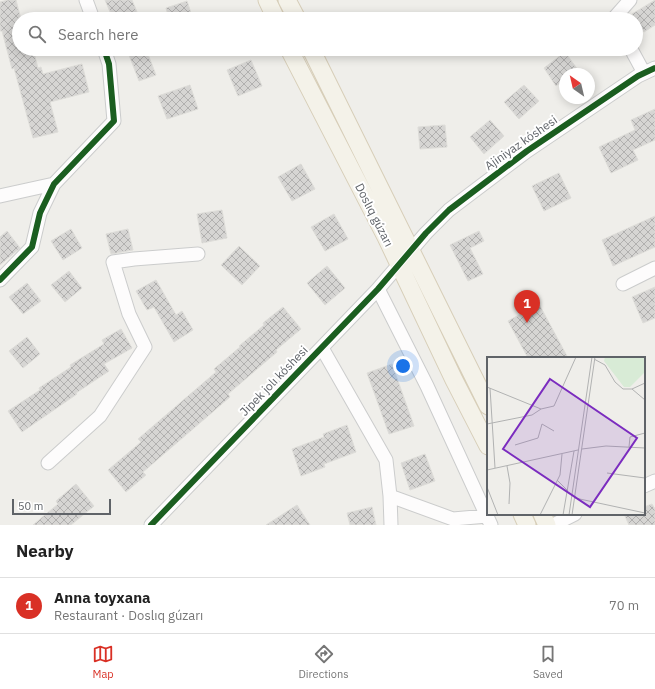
<!DOCTYPE html>
<meta charset="utf-8">
<style>
body{margin:0;font-family:"IBM Plex Sans",sans-serif;background:#f2f2f2;color:#222}
.compass{position:absolute;left:559px;top:68px;width:36px;height:36px;border-radius:50%;background:#fff;box-shadow:0 2px 10px #0003;rotate:326deg}
.scale{position:absolute;left:12px;bottom:10px;width:99px;box-sizing:border-box;padding-left:4px;border:2px solid #5f6368;border-top:0;font-size:11px;line-height:14px;white-space:nowrap;color:#5f6368;-webkit-text-stroke:3px #fff;paint-order:stroke}
.you{position:absolute;left:403px;top:366px;width:14px;height:14px;margin:-10px;border:3px solid #fff;border-radius:50%;background:#1a73e8;box-shadow:0 0 0 6px #1a73e833}
.badge{display:grid;place-items:center;width:26px;height:26px;border-radius:50%;background:#d93025;color:#fff;font-size:13px;font-weight:700}
.pin{position:absolute;translate:-50% -33px;filter:drop-shadow(0 1px 2px #0008)}
.pin::after{content:'';position:absolute;top:21px;width:14px;height:12px;background:inherit;clip-path:polygon(0 0,100% 0,50% 100%)}
.list{margin:0;padding:0;list-style:none}
h2{display:flex;justify-content:space-between;align-items:center;height:52px;margin:0;padding:0 16px;font-size:17px}
h2 small{font-size:13px;font-weight:400;color:#767676}
.list li{display:grid;grid-template-columns:26px 1fr auto;gap:12px;align-items:center;box-sizing:border-box;height:56px;padding:0 16px;border-top:1px solid #e0e0e0}
.list b{display:block;font-size:15px;white-space:nowrap}
.list p{margin:0;font-size:13px;white-space:nowrap;color:#767676}
.list em{font-size:13px;font-style:normal;color:#767676}
.icon{flex:none;width:22px;height:22px;fill:none;stroke:currentColor;stroke-width:2;stroke-linecap:round;stroke-linejoin:round}
.map{position:relative;flex:none;width:655px;height:525px;overflow:hidden}
.search{position:absolute;background:#fff;box-shadow:0 2px 10px #0003;left:12px;right:12px;top:12px;height:44px;display:flex;align-items:center;gap:10px;box-sizing:border-box;padding:0 14px;border-radius:22px;color:#767676;font-size:15px}
.sheet{height:108px;background:#fff}
nav{display:flex;justify-content:space-around;align-items:center;box-sizing:border-box;height:56px;border-top:1px solid #e0e0e0;background:#fff;font-size:11px;color:#767676}
nav a{display:grid;justify-items:center;gap:2px}
nav .on{color:#d93025}
.map>svg:first-child{display:block}
</style>
<div class="map">
<svg width="655" height="525" viewBox="0 0 655 525">
<defs>
<pattern id="building-cross-hatch" width="8" height="8" patternUnits="userSpaceOnUse"><rect width="8" height="8" fill="#d6d5d3"/><path d="M0 0l8 8M0 8l8-8" fill="none" stroke="#b1b0af"/></pattern>
</defs>
<rect width="100%" height="100%" fill="#efeeea"/>
<path fill="url(#building-cross-hatch)" stroke="#deddd9" d="M8 0H16L21 19H19V49H33L38 68 41 67 43 74 82 64 89 92 50 102 58 132 33 138 14 68 12 69 2 31H0V2Z
M105 0H132L140 19H113Z
M655 0V25L644 32 632 14Z
M187 1 193 19H169L166 8Z
M146 49 156 75 139 81 129 55Z
M565 52 578 70 573 74H565V79L556 86 544 68Z
M251 60 262 86 238 96 227 70Z
M190 85 198 109 167 119 158 96Z
M524 85 539 101 519 119 504 102Z
M655 109V140L633 150 638 160 611 173 599 147 635 130 631 120Z
M490 120 504 136 484 154 470 137Z
M445 125 447 147 420 149 418 127Z
M301 164 315 189 292 201 278 177Z
M559 173 571 198 544 211 532 186Z
M222 210 227 238 202 243 197 214Z
M334 214 348 239 325 251 311 227Z
M655 216V247L613 266 602 240Z
M71 229 82 248 63 260 51 241Z
M128 229 133 250 111 254 106 234Z
M7 231 20 248 0 265V237Z
M479 231 484 241 470 248 483 274 468 281 450 245Z
M239 246 260 266 242 285 221 265Z
M327 266 345 288 325 305 307 283Z
M69 271 82 288 65 302 51 285Z
M156 280 176 315 182 311 193 330 174 342 154 307 147 310 136 291Z
M27 283 41 301 23 314 9 297Z
M655 287V318L643 323 632 297Z
M539 304 568 358H528L508 321Z
M283 307 301 329 276 350 277 352 228 394 230 397 143 472 146 475 126 492 108 470 141 442 138 439 216 372 214 369 240 347 239 346 264 325 263 323Z
M121 329 132 348 104 364 109 371 76 393 77 394 22 432 8 411 40 390 39 388 71 367 70 365 104 344 102 340Z
M27 337 40 354 23 368 9 351Z
M392 364 414 426 389 434 367 373Z
M347 425 356 452 324 464 325 467 301 476 292 449 324 437 323 434Z
M425 454 435 481 410 490 401 463Z
M76 484 94 506 71 525H33L58 504 56 501Z
M652 504 655 509V525H629L624 514H644V507Z
M297 505 310 525H266Z
M372 507 376 525H350L347 513Z"/>
<g fill="none" stroke-linecap="round" stroke-linejoin="round">
<g stroke="#cbcccc" stroke-width="15">
<path id="minor" d="M86 0 93 19
M616 19 615 17 630 0
M631 49 644 73
M0 196 54 184
M0 280 32 247 40 213 54 184 114 121 109 64 104 49
M623 284 655 268
M378 289 427 386 491 525
M322 348 386 460 390 496 391 525
M48 463 100 416 145 347 129 314 113 262 134 259 198 254
M644 486 655 481
M390 496 453 519 487 516
M151 525 378 289 426 233 449 210 527 151 638 76 655 68
M553 525 575 514"/>
</g>
<g stroke="#d7ceb8" stroke-width="19">
<path id="major" d="M267 0 276 19
M287 0 297 19
M289 49 386 237 454 380 488 446
M311 49 488 406
M522 514 527 525
M542 514 547 525"/>
</g>
<use href="#minor" stroke="#fdfcfc" stroke-width="13"/>
<use href="#major" stroke="#f4f2e9" stroke-width="17"/>
<g stroke="#fff" stroke-width="8">
<path id="cycleway" d="M0 280 32 247 40 213 54 184 114 121 109 64 104 49
M151 525 378 289 426 233 449 210 527 151 638 76 655 68"/>
</g>
<use href="#cycleway" stroke="#1b5e20" stroke-width="6"/>
</g>
<g text-anchor="middle" stroke-width="4" stroke-linejoin="round" paint-order="stroke">
<g font-size="12" fill="#5f6368" stroke="#fff">
<text transform="translate(521 143) rotate(-35)" y="4">Ajiniyaz kóshesi</text>
<text transform="translate(374 215) rotate(63)" y="4">Doslıq gúzarı</text>
<text transform="translate(274 381) rotate(-46)" y="4">Jipek jolı kóshesi</text>
</g>
</g>
<g transform="translate(487 357)">
<rect width="158" height="158" fill="#efeeea"/>
<path d="M118 0H158V15L143 30H137L117 4Z" fill="#d8ebd6"/>
<path fill="none" stroke="#b1b2b2" stroke-width="1" d="M107 2 118 8 128 25 136 32H145L158 26M0 30 54 52M3 31 8 111M145 32 158 43M0 67 45 58 54 52 67 49 89 0M28 88 51 81 55 67 67 74M142 90 143 80 158 76M95 92 119 89 158 91M20 109 23 126 22 147M0 113 91 93M120 116 158 121M70 123 81 134M0 130 11 158M88 141 158 156M53 158 73 118 75 97M76 158 87 94M82 158 105 0M85 158 108 0"/>
<path fill="#7b2cbf" fill-opacity="0.15" stroke="#7b2cbf" stroke-width="2" d="M63 22 150 81 103 150 16 92Z"/>
<rect width="158" height="158" fill="none" stroke="#5f6368" stroke-width="2"/>
</g>
</svg>
<svg class="compass" viewBox="-18 -18 36 36"><path d="M0-13l5 13h-10z" fill="#e53935"/><path d="M0 13l5-13h-10z" fill="#767676"/></svg>
<div class="scale">50 m</div>
<div class="you"></div>
<div class="pin badge" style="left:527px;top:323px">1</div>
<div class="search"><svg class="icon" aria-label="search" viewBox="0 0 24 24"><circle cx="10" cy="10" r="6"/><path d="M15 15l6 6"/></svg>Search here</div>
</div>
<section class="sheet">
<h2>Nearby<small></small></h2>
<ul class="list">
<li><span class="badge">1</span><div><b>Anna toyxana</b><p>Restaurant · Doslıq gúzarı</p></div><em>70 m</em></li>
</ul>
</section>
<nav>
<a class="on"><svg class="icon" aria-label="map" viewBox="0 0 24 24"><path d="M3 6l6-2 6 2 6-2v14l-6 2-6-2-6 2zM9 4v14M15 6v14"/></svg>Map</a>
<a><svg class="icon" aria-label="directions" viewBox="0 0 24 24"><path d="M12 3l9 9-9 9-9-9zM9 14v-3h6M13 9l2 2-2 2"/></svg>Directions</a>
<a><svg class="icon" aria-label="saved" viewBox="0 0 24 24"><path d="M7 4h10v16l-5-4-5 4z"/></svg>Saved</a>
</nav>
